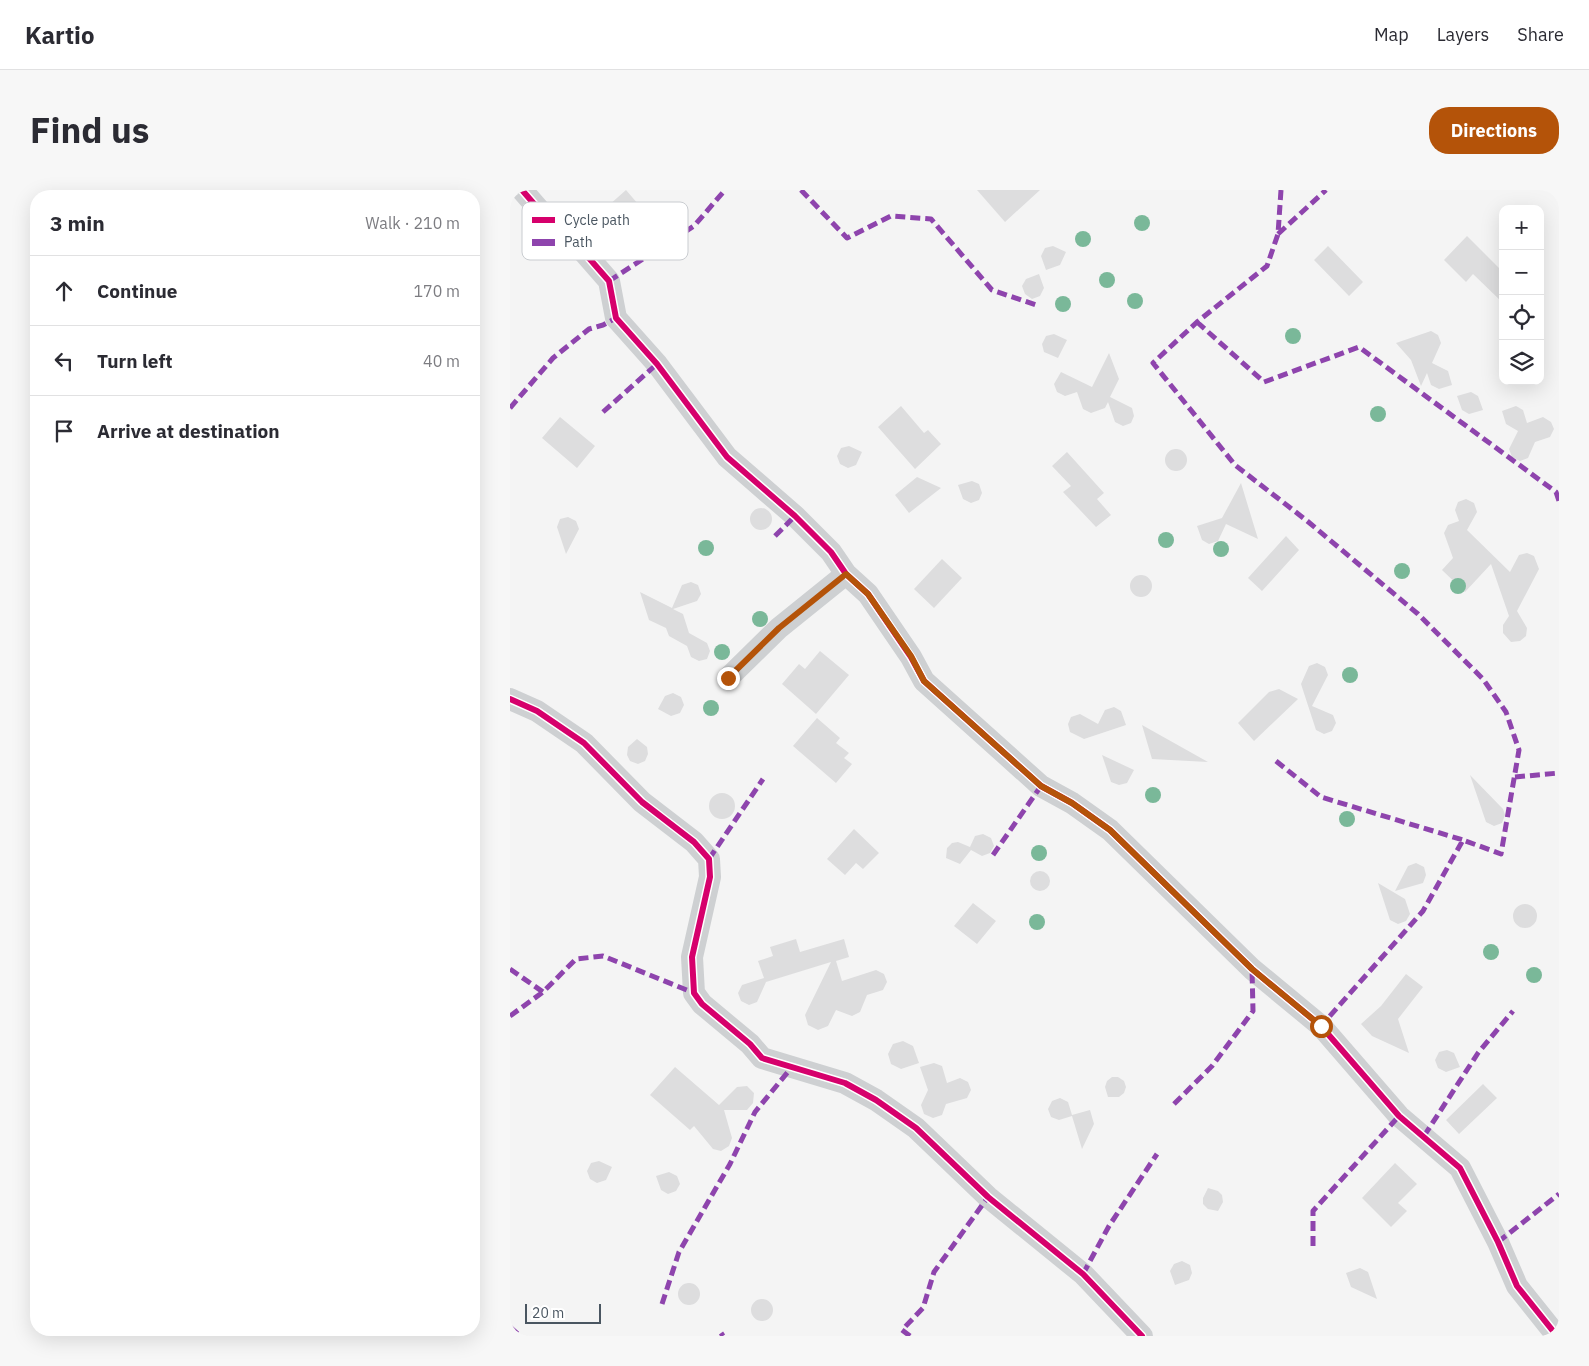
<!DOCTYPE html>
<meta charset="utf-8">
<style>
body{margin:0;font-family:"IBM Plex Sans",sans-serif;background:#f7f7f7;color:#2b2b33}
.controls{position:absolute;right:15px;top:15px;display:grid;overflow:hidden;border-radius:10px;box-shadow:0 5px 20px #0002}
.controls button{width:45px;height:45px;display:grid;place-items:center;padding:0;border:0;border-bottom:1px solid #e1e1e2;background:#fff;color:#2b2b33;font:25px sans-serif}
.scale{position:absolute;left:15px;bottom:12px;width:76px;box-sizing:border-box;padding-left:5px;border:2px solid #4a5661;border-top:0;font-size:14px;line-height:18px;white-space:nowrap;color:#4a5661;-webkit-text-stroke:4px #fff;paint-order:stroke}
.stop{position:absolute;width:15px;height:15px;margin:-11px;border:4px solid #b45309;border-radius:50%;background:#fff}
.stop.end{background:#b45309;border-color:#fff;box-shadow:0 1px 5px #0008}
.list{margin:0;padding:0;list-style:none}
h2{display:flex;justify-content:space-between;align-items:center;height:65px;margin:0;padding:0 20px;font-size:21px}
h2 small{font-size:16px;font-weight:400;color:#7c7c81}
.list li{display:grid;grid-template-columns:32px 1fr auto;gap:15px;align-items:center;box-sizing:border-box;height:70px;padding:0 20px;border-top:1px solid #e1e1e2}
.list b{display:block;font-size:19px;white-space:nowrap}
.list em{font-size:16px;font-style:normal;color:#7c7c81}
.icon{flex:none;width:28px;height:28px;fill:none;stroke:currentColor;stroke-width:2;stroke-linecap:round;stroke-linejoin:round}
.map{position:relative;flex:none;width:1049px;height:1146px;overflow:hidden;border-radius:20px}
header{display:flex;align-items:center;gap:30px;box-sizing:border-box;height:70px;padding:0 25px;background:#fff;border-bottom:1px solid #e1e1e2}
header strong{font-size:24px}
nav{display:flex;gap:28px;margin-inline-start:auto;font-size:18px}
.intro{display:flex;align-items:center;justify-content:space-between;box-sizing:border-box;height:120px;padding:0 30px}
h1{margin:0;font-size:35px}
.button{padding:12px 22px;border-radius:20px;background:#b45309;color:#fff;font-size:18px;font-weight:700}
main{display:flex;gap:30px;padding:0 30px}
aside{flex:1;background:#fff;border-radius:20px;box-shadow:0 5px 20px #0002}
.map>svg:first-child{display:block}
</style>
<header>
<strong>Kartio</strong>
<nav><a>Map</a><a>Layers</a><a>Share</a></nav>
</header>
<div class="intro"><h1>Find us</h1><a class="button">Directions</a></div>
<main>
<aside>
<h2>3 min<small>Walk · 210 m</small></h2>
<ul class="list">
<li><svg class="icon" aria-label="ahead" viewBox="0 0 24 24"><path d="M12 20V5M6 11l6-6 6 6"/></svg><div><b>Continue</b></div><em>170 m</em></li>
<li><svg class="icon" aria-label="left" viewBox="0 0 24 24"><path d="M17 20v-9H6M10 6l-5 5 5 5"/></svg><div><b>Turn left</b></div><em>40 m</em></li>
<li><svg class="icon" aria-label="arrive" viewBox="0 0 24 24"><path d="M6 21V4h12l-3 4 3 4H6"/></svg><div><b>Arrive at destination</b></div></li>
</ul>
</aside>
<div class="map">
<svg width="1049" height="1146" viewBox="0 0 1049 1146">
<rect width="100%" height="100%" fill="#f4f4f4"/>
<path fill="#ddddde" d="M116 0 147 36 121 58 90 23Z
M467 0H530L495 32Z
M957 46 993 82V113L963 84 956 92 934 70Z
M543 56 556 62 550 75 536 80 531 66 535 58Z
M818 56 853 92 839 106 804 70Z
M529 84 534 98 530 106 522 109 515 104 512 96 516 89Z
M921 141 928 145 931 153 922 173 938 181 942 195 929 199 921 195 917 183 911 196 901 170 886 153Z
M544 144 557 150 548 168 534 162 532 154 536 146Z
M599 163 609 189 600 207 622 218 624 226 621 233 613 236 605 232 598 212 595 218 581 223 573 219 567 202 555 206 547 202 544 194 551 182 582 197Z
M961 202 968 206 973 220 959 224 952 220 947 206Z
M391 216 414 243 418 240 431 254 405 279 368 237Z
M1006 216 1013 220 1017 233 1033 227 1041 232 1044 239 1040 247 1025 252 1018 268 1010 271 1002 267 999 259 1008 241 996 234 992 221Z
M50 227 85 256 67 278 32 248Z
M339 256 352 262 346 275 338 278 330 274 327 266 331 258Z
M655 270a11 11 0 1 1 22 0a11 11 0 1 1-22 0Z
M557 262 594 303 587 309 601 325 586 337 553 302 561 296 542 276Z
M407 287 431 298 399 323 385 305Z
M462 291 469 294 472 303 469 310 461 313 453 309 448 295Z
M731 293 748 349 716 334 708 351 699 354 692 350 687 336 712 328Z
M956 309 964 313 967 322 957 340 1000 382 1009 365 1017 363 1024 366 1029 379 1007 421 1017 438 1016 446 1010 451 1001 452 993 443V435L999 426 981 374 955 402 932 380 943 368 934 343 938 335 949 331 945 320 948 312Z
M240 329a11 11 0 1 1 22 0a11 11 0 1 1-22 0Z
M58 327 66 331 69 339 56 364 47 337 50 329Z
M776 346 789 360 752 401 738 388Z
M432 369 452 388 424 418 404 399Z
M620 396a11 11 0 1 1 22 0a11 11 0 1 1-22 0Z
M181 392 188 395 191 404 187 411 163 419 173 424 179 443 197 453 200 461 197 469 189 471 181 467 177 456 159 446 156 438 139 430 130 402 162 418 172 395Z
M310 461 339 485 306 524 272 494 289 474 295 479Z
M807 473 815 477 818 485 802 516 823 525 826 533 822 541 814 544 806 540 791 494 799 476Z
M769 499 788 509 744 551 728 533 759 502Z
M163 503 171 507 174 515 170 523 161 526 148 519 155 506Z
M604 517 611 521 616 535 574 549 560 542 558 534 561 527 570 524 588 534 595 520Z
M307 528 330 548 326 553 339 563 334 568 342 574 326 593 283 556Z
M632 535 698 572 642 569Z
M127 549 137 557 138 564 135 571 128 574 120 571 117 565 118 557Z
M592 565 624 580 617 593 609 595 601 592Z
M960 585 993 619 995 625 992 633 984 636 976 632Z
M199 616a13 13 0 1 1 26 0a13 13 0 1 1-26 0Z
M344 639 369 663 353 679 346 673 335 685 317 669Z
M473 644 481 648 484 656 480 663 472 666 461 660 450 674 436 668 437 658 442 653 448 652 460 657 465 646Z
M906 673 914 677 916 685 913 693 885 701 898 676Z
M520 691a10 10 0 1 1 20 0a10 10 0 1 1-20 0Z
M868 693 895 709 900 724 896 731 888 734 880 730Z
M463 713 486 731 467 754 444 736Z
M1003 726a12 12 0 1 1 24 0a12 12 0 1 1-24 0Z
M286 749 290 762 334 749 339 767 326 771 332 791 366 780 374 784 377 792 373 800 357 805 350 822 342 826 326 820 318 836 308 840 298 835 295 825 321 772 256 792 247 812 239 815 231 811 228 803 232 795 254 788 248 771 263 766 260 757Z
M896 784 913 797 888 829 899 863 862 846 851 834 871 816Z
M393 851 403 856 409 873 391 879 381 874 378 864 383 854Z
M937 860 944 863 950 877 936 882 928 878 925 870 929 862Z
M424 873 432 876 437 893 450 888 458 892 461 900 457 908 436 914 432 925 423 928 414 924 411 915 418 900 410 877Z
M165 877 209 915 227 897 237 896 244 903 243 913 237 920H214L222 948 219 956 211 961 203 959 184 936 180 940 140 905Z
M602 887H608L614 891 616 897 614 903 609 907H598L595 897 597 891Z
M973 894 987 908 949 944 936 930Z
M550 908 558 912 562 925 580 920 584 934 572 959 562 926 549 930 541 927 538 919 542 911Z
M89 971 102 977 96 990 87 993 80 989 77 981 81 973Z
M885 973 907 994 888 1013 897 1021 881 1037 852 1008Z
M159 982 167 986 170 994 166 1001 158 1004 151 1000 146 986Z
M698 998 708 1001 712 1005 713 1012 708 1021 698 1019 693 1014V1008Z
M672 1071 680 1075 682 1083 679 1090 665 1095 660 1081 664 1074Z
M850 1078 858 1082 867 1109 841 1097 836 1083Z
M168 1104a11 11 0 1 1 22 0a11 11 0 1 1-22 0Z
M241 1120a11 11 0 1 1 22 0a11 11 0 1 1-22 0Z"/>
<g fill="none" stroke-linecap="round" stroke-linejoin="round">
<path stroke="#ced0d2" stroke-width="22" d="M12 0 45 38 71 59 99 91 106 128 147 174 217 267 285 326 321 362 336 384 358 404 401 467 414 491 531 596 562 613 600 640 742 779 811 836 889 926 950 978 988 1052 1007 1096 1047 1146
M218 488 269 438 336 384
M0 509 27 521 74 553 132 612 184 652 199 669 200 687 182 767 184 803 192 814 240 854 252 868 335 893 366 910 406 938 478 1007 573 1084 632 1146"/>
<path stroke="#8e44ad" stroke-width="5" stroke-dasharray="10 5" stroke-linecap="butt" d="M291 0 337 48 381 26 421 29 482 100 526 115
M771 0 768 44 757 76 687 132 643 173 725 275 796 330 908 424 973 489 996 522 1009 560 991 664 953 650 913 721 811 836
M768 44 816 0
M99 91 184 36 215 0
M687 132 754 192 849 157 1046 302 1049 311
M0 218 43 168 79 139 93 135 106 128
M93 222 147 174
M265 346 285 326
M766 571 811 607 953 650
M1005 587 1049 583
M483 665 531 596
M199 669 253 589
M0 779 33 802
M0 826 33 802 66 769 93 766 184 803
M664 914 702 876 743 821 742 779
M914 946 968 863 1003 821
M988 1052 1049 1004
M803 1056V1021L889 926
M573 1084 599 1036 647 964
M152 1114 169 1062 220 974 245 922 282 877
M0 1137 10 1146
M211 1143 213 1146
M400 1146 392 1140 413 1118 424 1082 478 1007"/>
<g stroke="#fff" stroke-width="9">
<path id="cycleway" d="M12 0 45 38 71 59 99 91 106 128 147 174 217 267 285 326 321 362 336 384 358 404 401 467 414 491 531 596 562 613 600 640 742 779 811 836 889 926 950 978 988 1052 1007 1096 1047 1146
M0 509 27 521 74 553 132 612 184 652 199 669 200 687 182 767 184 803 192 814 240 854 252 868 335 893 366 910 406 938 478 1007 573 1084 632 1146"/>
</g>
<use href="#cycleway" stroke="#d6006c" stroke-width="6"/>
</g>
<g fill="#7ab899">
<circle cx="632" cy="33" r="8"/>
<circle cx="573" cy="49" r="8"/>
<circle cx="597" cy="90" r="8"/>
<circle cx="625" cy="111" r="8"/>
<circle cx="553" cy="114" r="8"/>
<circle cx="783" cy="146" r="8"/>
<circle cx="868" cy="224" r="8"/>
<circle cx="656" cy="350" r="8"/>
<circle cx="196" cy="358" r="8"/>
<circle cx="711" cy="359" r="8"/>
<circle cx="892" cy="381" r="8"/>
<circle cx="948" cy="396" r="8"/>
<circle cx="250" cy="429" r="8"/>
<circle cx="212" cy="462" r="8"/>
<circle cx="840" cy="485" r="8"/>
<circle cx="201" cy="518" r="8"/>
<circle cx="643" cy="605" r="8"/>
<circle cx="837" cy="629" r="8"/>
<circle cx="529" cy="663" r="8"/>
<circle cx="527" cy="732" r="8"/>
<circle cx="981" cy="762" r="8"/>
<circle cx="1024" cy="785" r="8"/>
</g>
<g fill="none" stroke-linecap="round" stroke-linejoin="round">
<path stroke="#b45309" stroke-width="6" d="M218 488 269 438 336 384 358 404 401 466 414 491 531 596 562 613 600 640 742 779 811 836"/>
</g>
<rect x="12" y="12" width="166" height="58" rx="8" fill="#fff" stroke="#c9ccd0" stroke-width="1"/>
<rect x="22" y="27" width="23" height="6" fill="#d6006c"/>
<rect x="22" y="49" width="23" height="7" fill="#8e44ad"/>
<g font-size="14" fill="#4a5661">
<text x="54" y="35">Cycle path</text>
<text x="54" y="57">Path</text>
</g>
</svg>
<div class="controls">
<button>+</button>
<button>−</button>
<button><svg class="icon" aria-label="locate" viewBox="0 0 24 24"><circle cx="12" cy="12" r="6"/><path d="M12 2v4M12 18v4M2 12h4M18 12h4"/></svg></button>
<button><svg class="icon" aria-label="layers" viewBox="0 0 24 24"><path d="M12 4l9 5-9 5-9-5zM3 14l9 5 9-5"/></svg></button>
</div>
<div class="scale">20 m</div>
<div class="stop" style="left:811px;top:836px"></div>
<div class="stop end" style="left:218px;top:488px"></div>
</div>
</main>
